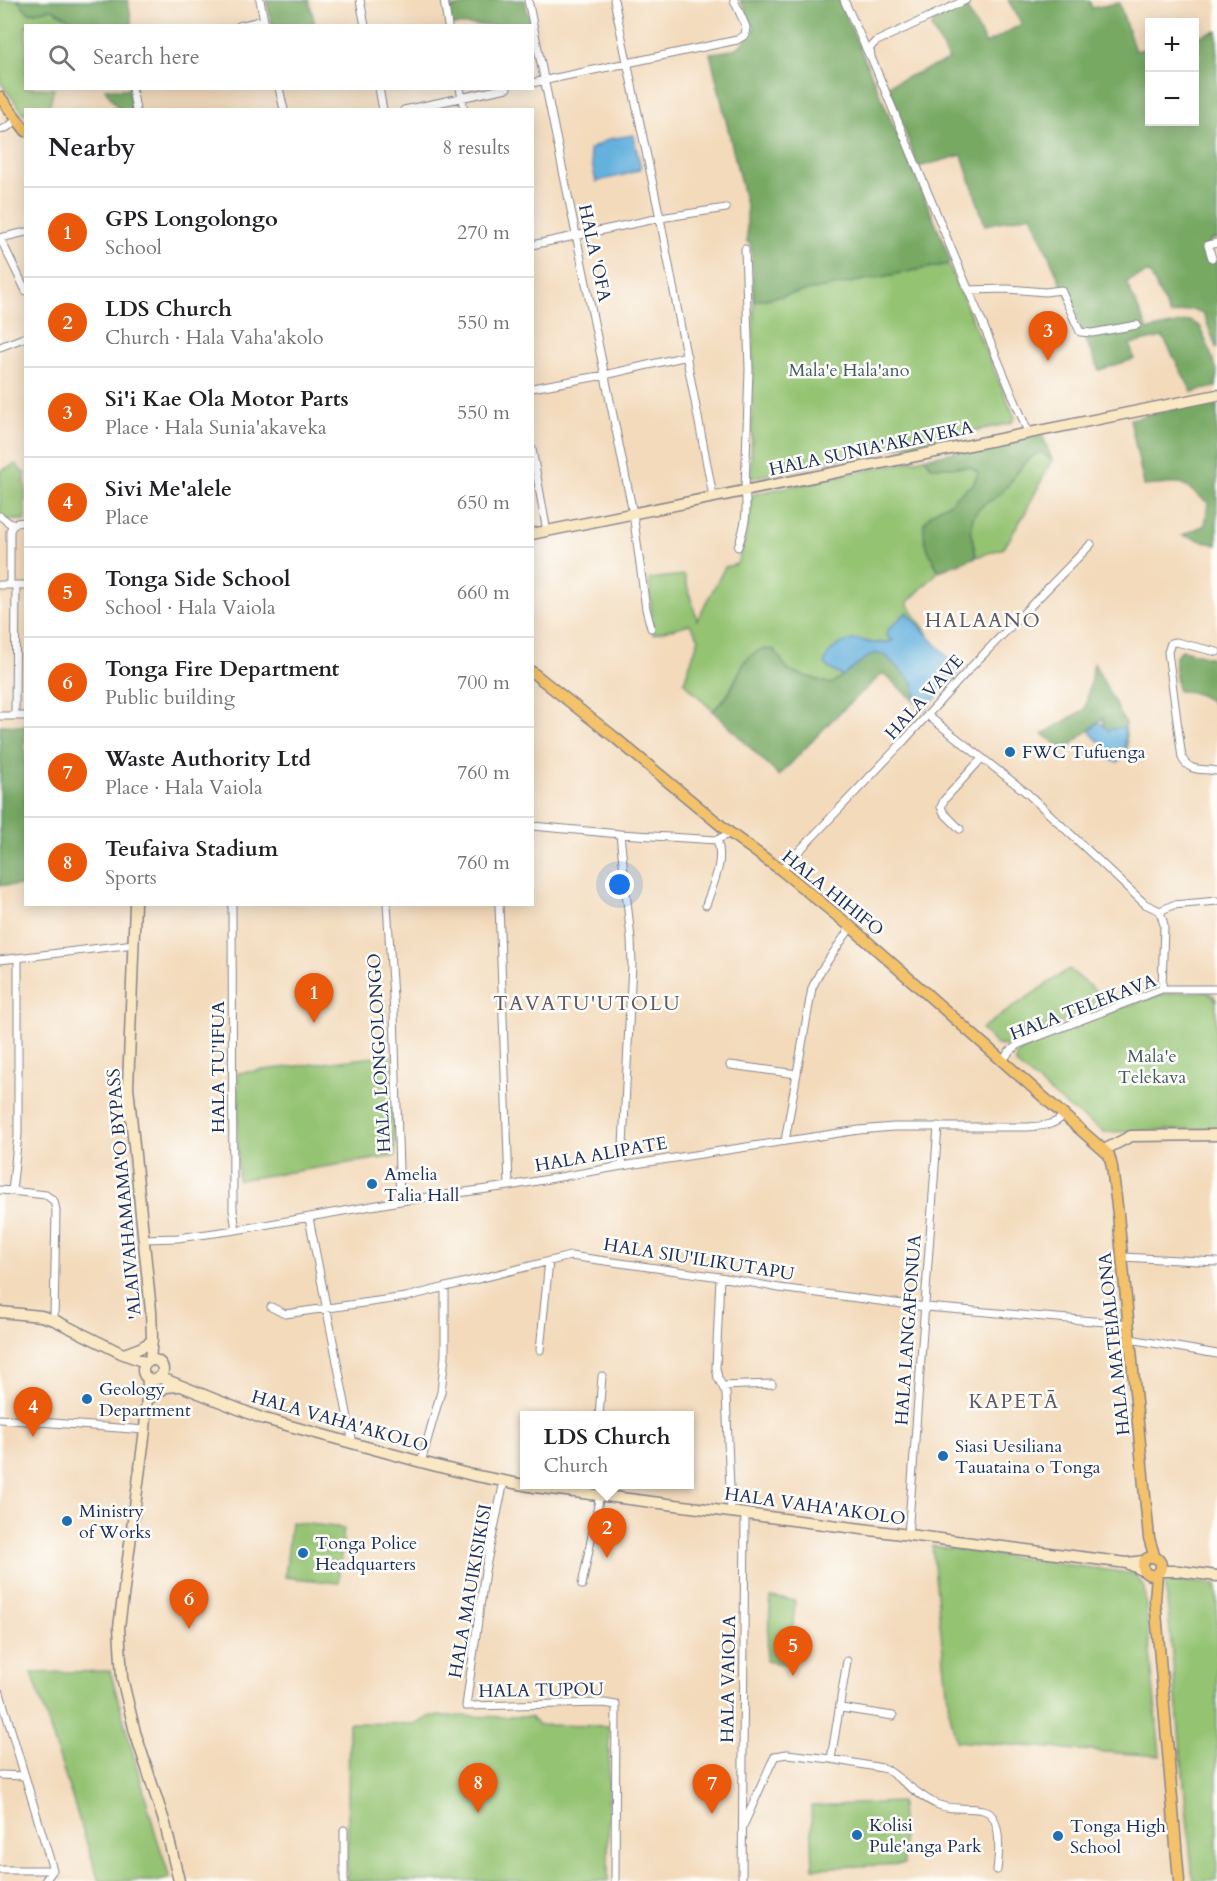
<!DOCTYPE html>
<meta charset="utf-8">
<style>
body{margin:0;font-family:Cardo,serif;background:#f2f2f2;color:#202124}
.controls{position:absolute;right:18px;top:18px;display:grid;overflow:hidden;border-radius:0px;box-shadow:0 3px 15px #0003}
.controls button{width:54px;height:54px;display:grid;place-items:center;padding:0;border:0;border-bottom:2px solid #e0e0e0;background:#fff;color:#202124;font:30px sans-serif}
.you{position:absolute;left:620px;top:885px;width:21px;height:21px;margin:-15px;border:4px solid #fff;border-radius:50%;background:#1a73e8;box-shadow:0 0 0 9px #1a73e833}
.badge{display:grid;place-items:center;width:39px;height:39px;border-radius:50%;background:#ea580c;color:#fff;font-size:20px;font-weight:700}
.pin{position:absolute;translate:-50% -50px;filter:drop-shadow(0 2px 3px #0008)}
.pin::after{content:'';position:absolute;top:32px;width:21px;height:18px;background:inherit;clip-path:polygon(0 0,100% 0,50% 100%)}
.popup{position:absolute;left:520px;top:1411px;width:174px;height:78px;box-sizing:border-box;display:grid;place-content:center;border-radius:0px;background:#fff;filter:drop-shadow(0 2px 4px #0005);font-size:20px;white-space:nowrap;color:#757577}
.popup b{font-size:22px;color:#202124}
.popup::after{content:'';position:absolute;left:50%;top:100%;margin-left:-12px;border:12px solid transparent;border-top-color:#fff}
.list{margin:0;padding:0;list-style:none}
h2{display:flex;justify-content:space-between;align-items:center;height:78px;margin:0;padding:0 24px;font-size:26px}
h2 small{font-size:20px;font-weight:400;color:#757577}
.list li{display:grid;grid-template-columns:39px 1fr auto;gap:18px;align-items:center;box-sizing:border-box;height:90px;padding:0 24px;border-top:2px solid #e0e0e0}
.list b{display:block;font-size:22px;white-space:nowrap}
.list p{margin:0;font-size:20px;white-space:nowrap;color:#757577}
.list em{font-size:20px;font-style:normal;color:#757577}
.icon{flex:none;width:33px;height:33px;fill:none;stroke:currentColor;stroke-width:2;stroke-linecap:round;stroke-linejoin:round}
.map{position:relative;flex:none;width:1217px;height:1881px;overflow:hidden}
.search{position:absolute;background:#fff;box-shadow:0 3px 15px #0003;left:24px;top:24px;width:510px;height:66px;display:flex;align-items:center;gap:15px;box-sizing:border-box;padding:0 21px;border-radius:0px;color:#757577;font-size:22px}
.panel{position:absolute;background:#fff;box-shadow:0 3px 15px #0003;left:24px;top:108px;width:510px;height:798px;border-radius:0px}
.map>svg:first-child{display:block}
</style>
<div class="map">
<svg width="1217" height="1881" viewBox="0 0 1217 1881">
<rect width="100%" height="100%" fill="#fdfcf7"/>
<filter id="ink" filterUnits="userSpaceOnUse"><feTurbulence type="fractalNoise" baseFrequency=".0167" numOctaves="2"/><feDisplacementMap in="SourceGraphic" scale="12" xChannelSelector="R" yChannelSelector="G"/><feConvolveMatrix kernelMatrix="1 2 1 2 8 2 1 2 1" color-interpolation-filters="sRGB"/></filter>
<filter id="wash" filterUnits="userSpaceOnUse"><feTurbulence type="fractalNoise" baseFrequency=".008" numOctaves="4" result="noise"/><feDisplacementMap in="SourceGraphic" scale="24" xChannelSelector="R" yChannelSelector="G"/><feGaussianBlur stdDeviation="1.35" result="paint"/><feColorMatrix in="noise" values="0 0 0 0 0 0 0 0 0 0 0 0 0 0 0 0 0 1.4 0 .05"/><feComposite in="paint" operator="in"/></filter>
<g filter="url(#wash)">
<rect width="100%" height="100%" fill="#f3dabb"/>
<path fill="#94c372" stroke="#587968" stroke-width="1.5" d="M0 0H17L29 13 52 9 74 21 75 25 26 26V88L54 89 48 109 26 110 25 115 0 82Z
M948 264 1015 418 1011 423 751 478 754 301Z
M1041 452 1052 460 1025 513 1004 548 976 557C974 544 968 528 974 515 979 505 990 502 999 495 1015 481 1019 461 1041 452Z
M925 458 932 467H971L978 473 973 484 956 496 950 503 941 507 933 561 939 571 907 603 929 636 907 612 889 629 886 635 894 641 873 643 860 640 830 669 843 676 831 684 789 671 785 666 745 660 728 694 713 711 684 682 699 638 690 624 653 634 649 579 684 575 697 620 725 567 737 564 747 532 751 500 754 494Z
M16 464 23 473H25V520H0V471Z
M1069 969 1108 1001 1107 1004 1005 1046 997 1045 981 1029Z
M1207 992 1213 995 1216 1000 1217 1129 1104 1132 1069 1108 1016 1064V1055C1028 1040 1141 1000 1165 994 1178 991 1193 992 1207 992Z
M392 1055 395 1156 238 1180V1073Z
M291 1522 344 1528 338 1583 285 1577Z
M932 1546 1135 1574 1144 1587 1160 1756 956 1741 949 1710Z
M1165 1579 1217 1585V1881H1193Z
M771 1597 795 1601 790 1665 766 1661Z
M110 1671 156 1835 170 1878 159 1881H99L32 1673Z
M431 1716 530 1717 538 1725 609 1726 608 1881H347L349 1723 416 1724Z
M901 1802 904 1864 813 1868 811 1806Z"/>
<path fill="#77a964" stroke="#496c61" stroke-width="1.5" d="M17 0H128L132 25H75L74 21 52 9 29 13Z
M266 0H309L315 25H272Z
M490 0H525L530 25H451L447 9Z
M740 0H839L941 236 950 260 948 264 754 301 751 244 747 242V209L710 53C720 52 736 51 743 43 748 38 749 32 755 29Z
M1008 0H1089L1092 8 1119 3 1135 51 1149 48 1150 122H1194L1195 37 1217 31V239L1211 240 1205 250 1209 262 1217 261V349L1204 315 1193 309 1170 315 1149 272 1126 282 1148 330 1190 321 1200 326 1217 370 1216 387 1192 392 1163 337 1130 344 1134 359 1099 370 1031 215 985 225 962 155 918 167 888 85 949 60 931 27 939 16 965 5 986 44 1022 24Z
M105 89H129L132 109H118Z
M1217 400V545L1182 535 1205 525 1208 503 1182 483 1144 486 1130 419Z
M1042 434 1052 460 1041 452C1019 461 1015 481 999 495 990 502 979 505 974 516 968 528 974 544 976 557L939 571 928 550 924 535V523L931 514 941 507 950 503 956 496 973 484 978 473 971 467H932L925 458Z
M763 649 774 650 789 671 831 684 864 659 874 653 885 655 896 666 913 682 916 693 913 700 883 673 831 721 779 776 713 711C718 705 725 699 729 693 740 675 741 656 763 649Z
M1183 650 1217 659V722L1215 705C1204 695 1192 690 1178 691 1177 678 1169 655 1183 650Z
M1094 663 1125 723 1128 757H1109L1103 718 1065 750 1043 734 1085 709Z
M0 725 25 726V886L0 885Z"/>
<path fill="#65b1de" stroke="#40709e" stroke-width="1.5" d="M633 135 641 168C628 176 611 177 596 182L589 150 609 139Z
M907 612 960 671 924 711 913 700 916 693 913 682 885 655 874 653 864 659 843 676 830 669 825 664C826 650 844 639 858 640 863 640 868 643 873 643 879 644 887 642 893 641L886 635 889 629Z
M1099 722 1108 730 1124 727 1125 756 1118 762 1107 759 1106 745 1096 739 1090 731Z"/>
</g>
<g filter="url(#ink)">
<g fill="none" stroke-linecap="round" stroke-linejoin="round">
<g stroke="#87848c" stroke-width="9">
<path id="street" d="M260 0 265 26
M360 0 365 26
M444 0 448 26
M528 0 633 513 646 609 651 628
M614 0 660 218 713 496
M844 0 869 55
M966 0 875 42 870 48 871 57 1028 432
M239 26 264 20
M532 83 737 40 745 35 746 27 734 0
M132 88 136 110
M279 88 284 110
M379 88 383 110
M460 88 464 110
M404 110 507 88
M0 130 6 128 17 120
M0 238 26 291
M0 238 26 232
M532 245 660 218 726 208
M1212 258 1208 245 1217 243
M968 290 1008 289 1045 292 1061 290 1080 332 1092 333 1137 325
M0 347 26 337
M532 388 605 375 687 356
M532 449 547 532
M0 516 12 525
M738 547C745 526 748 512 745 490L749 369 745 249
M0 585H26
M10 585V531C13 523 17 522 26 522
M1217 652 1176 642 1171 643 1168 652 1182 758C1190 773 1202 768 1217 771
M927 715 1027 793 1145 904 1160 911 1164 925 1162 989
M0 716H26
M15 716 16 585
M532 826 620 834 717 840 730 833
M960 829 944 813 941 807 944 800 982 758
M620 834 631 939 632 964 622 1166
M781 870 902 743 972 666 1091 544
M232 904 233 1210 236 1230
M387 904 394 1013 400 1201
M499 904 509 1186
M706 905C713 884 725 861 717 840
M1160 911 1173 905 1217 901
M0 960 134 944
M1002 1062 1009 1052 1019 1044 1162 989H1217
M730 1065 797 1074
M785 1141 812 988 820 972 851 927
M0 1190 12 1191 18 1135V958
M12 1191 46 1195 54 1201 56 1210 54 1320
M309 1218 353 1444
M144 1239 178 1238 236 1230 400 1201 509 1186 622 1166 859 1130 893 1127H1027C1041 1126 1054 1126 1063 1116
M1122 1257 1217 1262
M720 1277 716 1368 718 1378 726 1393 731 1512
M271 1307 285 1314 406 1297 570 1256 720 1277 779 1288 926 1307 1129 1324
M1130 1339 1217 1354
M540 1350 549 1261
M723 1386 772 1384
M599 1416 602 1376
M0 1419 145 1430
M421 1462 441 1392 445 1355V1287
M504 1481 485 1571 466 1706 604 1703 616 1705 615 1881
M908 1536 938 1126
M582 1585 600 1495
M0 1693 53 1870 45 1881
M841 1708 893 1716
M831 1759 847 1661
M0 1775 25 1776
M744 1824 771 1764 775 1756 787 1754 831 1759 882 1768 886 1769C901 1779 919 1796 936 1804 951 1811 967 1806 983 1810 1003 1815 999 1854 997 1870
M0 1870H53
M344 1881V1830
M742 1881 745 1514"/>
</g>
<g stroke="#87848c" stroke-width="13">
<path id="secondary" d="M532 534 1217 395
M135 904 128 1087 151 1311 152 1337 150 1361
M1104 1150 1131 1136 1217 1135
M0 1312 41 1316 54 1320 121 1353 147 1363
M124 1354 140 1348 152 1341
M143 1370a10 10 0 1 1 20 0a10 10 0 1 1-20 0Z
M159 1377 261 1418 421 1462 472 1475 535 1487 1127 1563 1144 1561
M148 1378 145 1430 119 1627 122 1678 135 1732 165 1824 179 1881
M150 1398 166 1387 178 1386
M1127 1563 1144 1571
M1160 1571H1179L1217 1576"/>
</g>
<g stroke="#87848c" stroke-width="13">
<path id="primary" d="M0 97 26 131
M532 672 613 736 730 833 781 870 851 927 1109 1155 1112 1167 1118 1214 1149 1538 1155 1558
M1143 1566a9 9 0 1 1 18 0a9 9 0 1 1-18 0Z
M1157 1574 1155 1600 1179 1881"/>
</g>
<use href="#street" stroke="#fff" stroke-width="7"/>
<use href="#secondary" stroke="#fae7c3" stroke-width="10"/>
<use href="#primary" stroke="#f3c26a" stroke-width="10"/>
</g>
</g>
<g fill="#1f6fb2" stroke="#fdfcf7" stroke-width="2">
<circle cx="1010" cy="752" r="6"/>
<circle cx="372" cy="1184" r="6"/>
<circle cx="87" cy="1399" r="6"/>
<circle cx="943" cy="1456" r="6"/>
<circle cx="67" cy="1521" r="6"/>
<circle cx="303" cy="1553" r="6"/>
<circle cx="857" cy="1835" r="6"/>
<circle cx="1058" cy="1836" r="6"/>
</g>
<g text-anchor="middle" stroke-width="5" stroke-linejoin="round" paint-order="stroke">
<g font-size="18" fill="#1b2f5e" stroke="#fdfcf7">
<text transform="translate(595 253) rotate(78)" y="6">HALA 'OFA</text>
<text transform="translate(871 448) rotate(-12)" y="6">HALA SUNIA'AKAVEKA</text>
<text transform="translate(924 697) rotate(-48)" y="6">HALA VAVE</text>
<text transform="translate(833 893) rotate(39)" y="6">HALA HIHIFO</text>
<text transform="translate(1083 1007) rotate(-21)" y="6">HALA TELEKAVA</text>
<text transform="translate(379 1053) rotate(-93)" y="6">HALA LONGOLONGO</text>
<text transform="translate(218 1067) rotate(-90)" y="6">HALA TU'IFUA</text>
<text transform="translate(601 1154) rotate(-10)" y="6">HALA ALIPATE</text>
<text transform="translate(124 1194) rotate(-95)" y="6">'ALAIVAHAMAMA'O BYPASS</text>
<text transform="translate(699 1259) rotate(9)" y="6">HALA SIU'ILIKUTAPU</text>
<text transform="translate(908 1330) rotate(-86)" y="6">HALA LANGAFONUA</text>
<text transform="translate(1114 1344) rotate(-96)" y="6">HALA MATEIALONA</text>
<text transform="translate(340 1421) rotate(16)" y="6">HALA VAHA'AKOLO</text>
<text transform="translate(815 1506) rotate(8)" y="6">HALA VAHA'AKOLO</text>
<text transform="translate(470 1591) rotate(-80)" y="6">HALA MAUIKISIKISI</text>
<text transform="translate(728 1679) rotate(-89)" y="6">HALA VAIOLA</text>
<text transform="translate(541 1690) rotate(-1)" y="6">HALA TUPOU</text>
</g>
<g font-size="18" fill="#3f5b64" stroke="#fdfcf7">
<text x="849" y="376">Mala'e Hala'ano</text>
<text x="1152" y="1062">Mala'e<tspan x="1152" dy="21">Telekava</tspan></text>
</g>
<g font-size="18" fill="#1b2f5e" stroke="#fdfcf7" text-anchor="start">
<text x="1022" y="758">FWC Tufuenga</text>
<text x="384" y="1180">Amelia<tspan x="384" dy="21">Talia Hall</tspan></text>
<text x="99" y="1395">Geology<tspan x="99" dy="21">Department</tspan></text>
<text x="955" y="1452">Siasi Uesiliana<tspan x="955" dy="21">Tauataina o Tonga</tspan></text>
<text x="79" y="1517">Ministry<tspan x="79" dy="21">of Works</tspan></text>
<text x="315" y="1549">Tonga Police<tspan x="315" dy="21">Headquarters</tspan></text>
<text x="869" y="1831">Kolisi<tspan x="869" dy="21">Pule'anga Park</tspan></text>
<text x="1070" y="1832">Tonga High<tspan x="1070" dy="21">School</tspan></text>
</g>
<g font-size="20" letter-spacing="1.5" fill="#605a67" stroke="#fdfcf7">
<text x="983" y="627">HALAANO</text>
<text x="587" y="1010">TAVATU'UTOLU</text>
<text x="1014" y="1408">KAPETĀ</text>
</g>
</g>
</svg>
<div class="controls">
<button>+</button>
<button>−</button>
</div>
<div class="you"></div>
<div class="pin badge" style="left:314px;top:1023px">1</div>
<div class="pin badge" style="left:607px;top:1558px">2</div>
<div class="popup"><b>LDS Church</b>Church</div>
<div class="pin badge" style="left:1048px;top:361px">3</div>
<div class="pin badge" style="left:33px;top:1437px">4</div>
<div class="pin badge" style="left:793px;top:1676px">5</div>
<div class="pin badge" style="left:189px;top:1629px">6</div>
<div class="pin badge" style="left:712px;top:1814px">7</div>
<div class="pin badge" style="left:478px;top:1813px">8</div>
<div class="search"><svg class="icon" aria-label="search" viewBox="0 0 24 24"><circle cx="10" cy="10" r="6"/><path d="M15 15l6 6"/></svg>Search here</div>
<section class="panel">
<h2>Nearby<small>8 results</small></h2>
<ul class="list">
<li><span class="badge">1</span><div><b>GPS Longolongo</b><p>School</p></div><em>270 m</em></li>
<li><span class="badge">2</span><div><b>LDS Church</b><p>Church · Hala Vaha'akolo</p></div><em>550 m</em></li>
<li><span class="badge">3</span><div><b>Si'i Kae Ola Motor Parts</b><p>Place · Hala Sunia'akaveka</p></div><em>550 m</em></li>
<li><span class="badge">4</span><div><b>Sivi Me'alele</b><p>Place</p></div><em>650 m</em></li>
<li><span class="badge">5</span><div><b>Tonga Side School</b><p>School · Hala Vaiola</p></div><em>660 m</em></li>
<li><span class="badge">6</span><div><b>Tonga Fire Department</b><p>Public building</p></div><em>700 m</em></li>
<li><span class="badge">7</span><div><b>Waste Authority Ltd</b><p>Place · Hala Vaiola</p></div><em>760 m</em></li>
<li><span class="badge">8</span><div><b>Teufaiva Stadium</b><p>Sports</p></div><em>760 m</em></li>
</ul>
</section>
</div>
